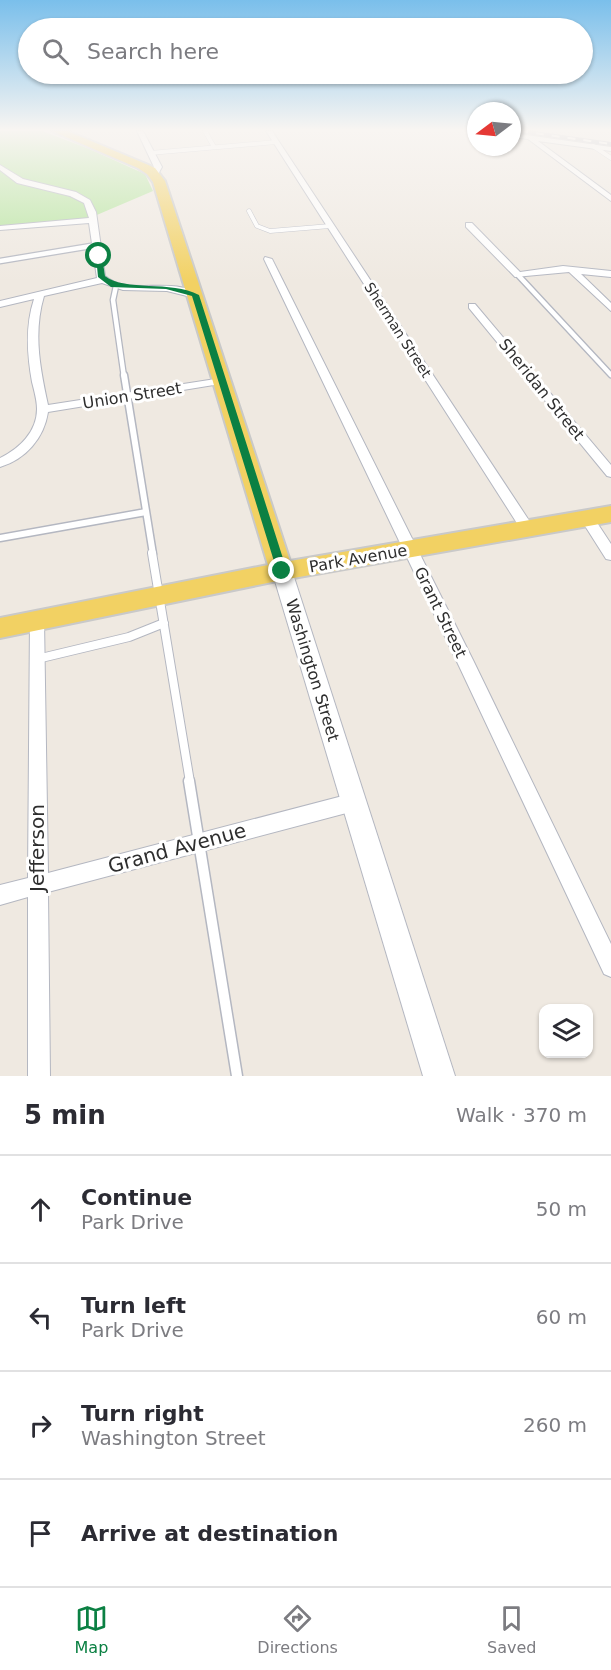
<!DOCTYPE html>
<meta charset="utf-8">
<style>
body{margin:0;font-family:"DejaVu Sans",sans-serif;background:#f7f7f7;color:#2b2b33}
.controls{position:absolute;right:18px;bottom:18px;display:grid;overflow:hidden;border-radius:12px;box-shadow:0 2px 4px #0004}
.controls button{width:54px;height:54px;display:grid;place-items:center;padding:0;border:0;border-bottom:2px solid #e1e1e2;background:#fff;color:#2b2b33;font:30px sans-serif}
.compass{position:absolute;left:467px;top:102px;width:54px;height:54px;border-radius:50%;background:#fff;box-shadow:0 2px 4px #0004;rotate:254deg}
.stop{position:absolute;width:18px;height:18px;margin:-14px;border:4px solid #0b8043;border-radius:50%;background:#fff}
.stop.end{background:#0b8043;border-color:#fff;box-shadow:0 2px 6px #0008}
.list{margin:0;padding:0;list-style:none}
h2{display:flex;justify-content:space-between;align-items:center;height:78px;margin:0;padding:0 24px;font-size:26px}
h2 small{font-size:20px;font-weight:400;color:#7c7c81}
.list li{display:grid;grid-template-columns:39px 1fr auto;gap:18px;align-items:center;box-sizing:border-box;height:108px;padding:0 24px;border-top:2px solid #e1e1e2}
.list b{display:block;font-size:22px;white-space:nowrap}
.list p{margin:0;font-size:20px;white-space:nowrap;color:#7c7c81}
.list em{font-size:20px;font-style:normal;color:#7c7c81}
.icon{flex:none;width:33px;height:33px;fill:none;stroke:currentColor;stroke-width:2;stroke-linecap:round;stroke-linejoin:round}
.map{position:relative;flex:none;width:611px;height:1076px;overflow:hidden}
.search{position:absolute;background:#fff;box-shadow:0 2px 4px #0004;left:18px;right:18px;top:18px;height:66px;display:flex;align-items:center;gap:15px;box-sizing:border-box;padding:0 21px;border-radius:33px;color:#7c7c81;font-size:22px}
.sheet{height:510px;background:#fff}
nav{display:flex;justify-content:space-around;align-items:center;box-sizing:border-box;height:84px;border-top:2px solid #e1e1e2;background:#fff;font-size:16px;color:#7c7c81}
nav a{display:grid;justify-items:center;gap:3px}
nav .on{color:#0b8043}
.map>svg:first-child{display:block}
</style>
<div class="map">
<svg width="611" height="1076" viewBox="0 0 611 1076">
<rect width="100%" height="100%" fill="#efe9e1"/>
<path fill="#b6e59e" d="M0 131H42L87 148 145 174 153 191 85 220 0 227Z"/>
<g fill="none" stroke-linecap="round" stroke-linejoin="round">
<g stroke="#b4b7c1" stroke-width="5">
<path id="lane-far4" d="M205 131 214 147
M593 146 611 158
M150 153 276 142
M249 211 257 226 270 231 330 226"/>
</g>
<g stroke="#b4b7c1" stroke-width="7">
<path id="lane-far3" d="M0 261 97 245
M518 275 611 375
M116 286 113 300 124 377"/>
</g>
<g stroke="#b4b7c1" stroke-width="9">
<path id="lane-far2" d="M124 375 153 554
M0 538 146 512"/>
</g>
<g stroke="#b4b7c1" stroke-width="10">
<path id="lane-far1" d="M152 553 190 782
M37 659 129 637 164 623"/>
</g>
<g stroke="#b4b7c1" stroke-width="13">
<path id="lane" d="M189 781 237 1076"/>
</g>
<g stroke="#b4b7c1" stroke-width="2">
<path id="street" d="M137 131H143L162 167 157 176 150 174 154 167Z
M266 131H272L532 525 534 528 532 531H522Z
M512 133 611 147V151L538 141 611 195V201L528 139 512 137Z
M0 165 23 179 76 192 90 200 96 212 105 276C129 297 172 275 200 295L195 298 167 291 123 290 102 283 44 296C33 333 40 368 48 405L222 378 226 379V383L48 412C44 438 26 459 0 467V458C19 449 37 432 37 409 37 400 34 390 32 382 27 354 25 326 34 299L0 307V301L97 278 89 223 0 230V226L89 218 84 203 70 196 17 183 0 170Z
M466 223H472L520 272 563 266 611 271V277L581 274 611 303V311L569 272 515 277 466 227Z
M265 257 272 259 473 660 611 944V977L604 974 459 666 264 259Z
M469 304H475L611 465V477L607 476 469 308Z
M587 513 592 515 611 544V560L606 559 580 518Z
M37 614 42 616 44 620 48 873 354 793 360 796 363 802 360 808 354 811 48 892 50 1076H28V897L0 905V885L28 878 30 620 32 616Z"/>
</g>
<g stroke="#b4b7c1" stroke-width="2">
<path id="secondary" d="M282 563 289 565 292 571 455 1076H423L272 571 275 565Z"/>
</g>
<g stroke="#c9c9c9" stroke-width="4">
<path id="primary" d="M52 131H67L146 164 155 168 165 181 290 561 611 506V522L282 580 0 638V618L268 565 153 182 147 174 138 168Z"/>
</g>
<use href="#lane-far4" stroke="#fff" stroke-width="4"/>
<use href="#lane-far3" stroke="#fff" stroke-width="4.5"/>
<use href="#lane-far2" stroke="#fff" stroke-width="6"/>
<use href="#lane-far1" stroke="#fff" stroke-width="8"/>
<use href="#lane" stroke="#fff" stroke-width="10"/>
<use href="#street" fill="#fff" fill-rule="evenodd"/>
<use href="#secondary" fill="#fff" fill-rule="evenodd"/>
<use href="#primary" fill="#f2d163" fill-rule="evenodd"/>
<g stroke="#a3a6b8" stroke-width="4">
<path id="rail" d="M520 131 611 144"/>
</g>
<use href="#rail" stroke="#fff" stroke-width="2" stroke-dasharray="8" stroke-linecap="butt"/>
</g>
<linearGradient id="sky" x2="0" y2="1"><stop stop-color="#7abfeb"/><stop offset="0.46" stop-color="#f8f5f2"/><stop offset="1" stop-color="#f8f5f2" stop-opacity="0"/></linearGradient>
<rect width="611" height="282" fill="url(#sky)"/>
<path fill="#0b8043" d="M99 254 102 256 105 276C125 292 171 280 199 295L287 571 286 574 282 575 277 571 192 296 166 289 111 287 98 277 96 256Z"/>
<g text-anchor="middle" stroke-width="6" stroke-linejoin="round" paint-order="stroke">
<g font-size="14" fill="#2e2e2e" stroke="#fff">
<text transform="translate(398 330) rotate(57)" y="5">Sherman Street</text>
</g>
<g font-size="16" fill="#2e2e2e" stroke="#fff">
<text transform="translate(542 389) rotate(51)" y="6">Sheridan Street</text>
<text transform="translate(132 395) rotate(-9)" y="6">Union Street</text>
<text transform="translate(358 558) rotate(-10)" y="6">Park Avenue</text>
<text transform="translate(441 612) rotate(64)" y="6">Grant Street</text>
<text transform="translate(313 670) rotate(73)" y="6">Washington Street</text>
</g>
<g font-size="20" fill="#2e2e2e" stroke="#fff">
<text transform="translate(37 848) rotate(-90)" y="7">Jefferson</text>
<text transform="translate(177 848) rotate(-15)" y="7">Grand Avenue</text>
</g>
</g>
</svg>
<div class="controls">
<button><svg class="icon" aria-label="layers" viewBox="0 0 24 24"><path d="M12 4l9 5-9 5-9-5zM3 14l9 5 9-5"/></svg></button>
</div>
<svg class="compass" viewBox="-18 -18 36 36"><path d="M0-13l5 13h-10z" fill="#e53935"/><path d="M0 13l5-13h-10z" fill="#7c7c81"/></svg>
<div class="stop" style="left:99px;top:256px"></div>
<div class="stop end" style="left:282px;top:571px"></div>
<div class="search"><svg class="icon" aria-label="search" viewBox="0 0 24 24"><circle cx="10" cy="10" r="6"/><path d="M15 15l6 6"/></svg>Search here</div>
</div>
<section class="sheet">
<h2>5 min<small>Walk · 370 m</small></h2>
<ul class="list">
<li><svg class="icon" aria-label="ahead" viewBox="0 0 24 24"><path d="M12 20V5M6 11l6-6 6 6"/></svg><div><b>Continue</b><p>Park Drive</p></div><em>50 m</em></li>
<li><svg class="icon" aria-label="left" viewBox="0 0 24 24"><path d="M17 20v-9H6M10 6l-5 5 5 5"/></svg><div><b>Turn left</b><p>Park Drive</p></div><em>60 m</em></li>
<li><svg class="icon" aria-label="right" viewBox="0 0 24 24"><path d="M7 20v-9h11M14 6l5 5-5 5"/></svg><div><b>Turn right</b><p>Washington Street</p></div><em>260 m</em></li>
<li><svg class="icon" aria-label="arrive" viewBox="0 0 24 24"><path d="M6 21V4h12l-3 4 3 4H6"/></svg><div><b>Arrive at destination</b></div></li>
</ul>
</section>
<nav>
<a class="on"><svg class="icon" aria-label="map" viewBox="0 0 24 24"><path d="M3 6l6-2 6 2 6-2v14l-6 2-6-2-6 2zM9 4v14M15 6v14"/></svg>Map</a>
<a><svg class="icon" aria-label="directions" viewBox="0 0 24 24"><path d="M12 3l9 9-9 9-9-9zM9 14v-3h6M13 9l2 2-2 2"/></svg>Directions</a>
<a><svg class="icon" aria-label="saved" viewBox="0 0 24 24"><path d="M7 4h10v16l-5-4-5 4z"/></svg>Saved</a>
</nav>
